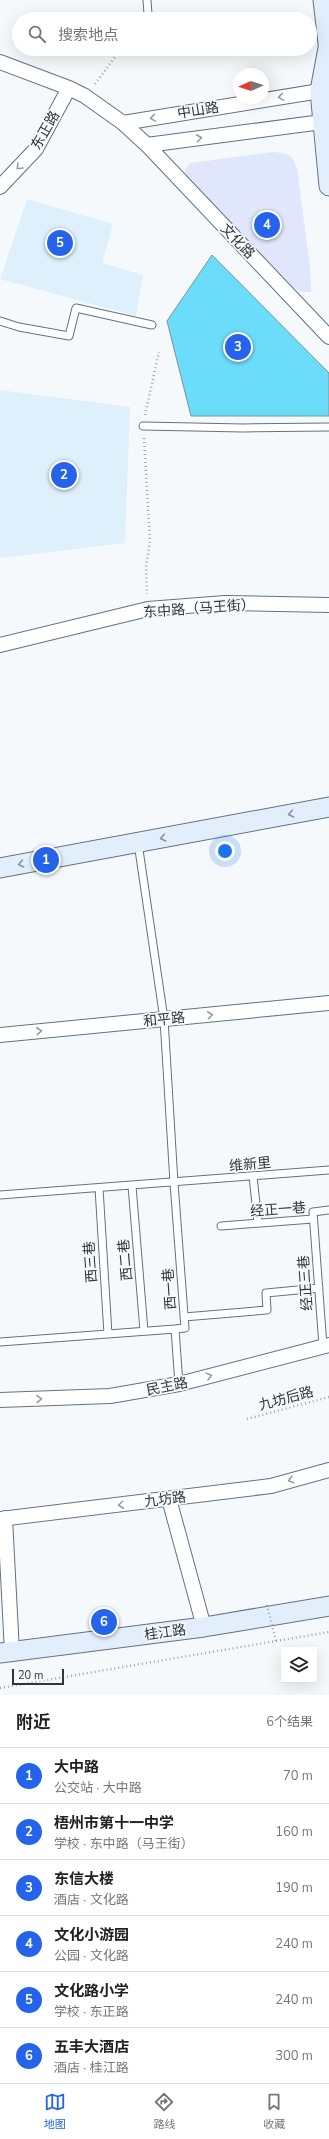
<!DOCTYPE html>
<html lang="zh">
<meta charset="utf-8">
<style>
body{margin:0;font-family:"Nunito Sans","Noto Sans SC",sans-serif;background:#f2f2f2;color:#222}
.controls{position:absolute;right:12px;bottom:12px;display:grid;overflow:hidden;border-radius:0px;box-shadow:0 4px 16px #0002}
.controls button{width:36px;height:36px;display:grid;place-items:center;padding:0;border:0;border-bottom:1px solid #e0e0e0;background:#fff;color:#222;font:20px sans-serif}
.compass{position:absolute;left:233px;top:68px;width:36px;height:36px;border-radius:50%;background:#fff;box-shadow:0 4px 16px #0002;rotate:267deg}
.scale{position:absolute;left:12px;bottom:10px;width:52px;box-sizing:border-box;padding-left:4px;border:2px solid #2f373d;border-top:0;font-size:11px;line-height:14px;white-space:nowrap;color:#2f373d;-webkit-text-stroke:3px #f5f9fc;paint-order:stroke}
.you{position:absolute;left:225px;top:851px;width:14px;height:14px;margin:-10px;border:3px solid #fff;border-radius:50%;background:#1a73e8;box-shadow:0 0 0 6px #1a73e833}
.badge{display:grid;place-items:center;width:26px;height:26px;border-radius:50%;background:#2563eb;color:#fff;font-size:13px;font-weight:700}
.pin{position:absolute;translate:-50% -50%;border:2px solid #fff;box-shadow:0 1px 4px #0006}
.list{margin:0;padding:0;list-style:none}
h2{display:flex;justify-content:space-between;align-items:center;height:52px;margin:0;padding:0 16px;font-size:17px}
h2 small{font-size:13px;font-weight:400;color:#767676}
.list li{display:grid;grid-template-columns:26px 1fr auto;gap:12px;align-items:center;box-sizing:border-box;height:56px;padding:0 16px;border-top:1px solid #e0e0e0}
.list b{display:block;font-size:15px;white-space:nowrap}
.list p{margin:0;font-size:13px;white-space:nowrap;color:#767676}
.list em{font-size:13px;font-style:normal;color:#767676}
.icon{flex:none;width:22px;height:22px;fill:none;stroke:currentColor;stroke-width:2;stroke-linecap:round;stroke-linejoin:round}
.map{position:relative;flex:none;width:329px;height:1695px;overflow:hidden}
.search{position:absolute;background:#fff;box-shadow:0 4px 16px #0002;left:12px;right:12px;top:12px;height:44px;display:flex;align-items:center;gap:10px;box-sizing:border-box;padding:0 14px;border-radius:22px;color:#767676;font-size:15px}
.sheet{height:388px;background:#fff}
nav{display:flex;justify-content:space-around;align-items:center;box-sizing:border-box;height:56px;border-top:1px solid #e0e0e0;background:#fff;font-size:11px;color:#767676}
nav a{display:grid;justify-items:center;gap:2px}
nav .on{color:#2563eb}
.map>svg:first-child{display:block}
</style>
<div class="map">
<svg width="329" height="1695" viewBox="0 0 329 1695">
<rect width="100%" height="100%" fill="#f5f9fc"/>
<path fill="#def0fb" d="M27 199 113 224 102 263 143 275 136 316 0 279Z
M0 390 130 407 125 543 0 558Z"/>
<path fill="#e0e6fc" d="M273 152C287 153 292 154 297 169L310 267 311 292H301L286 283 185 176V169L191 163Z"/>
<path fill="#6bdcfa" stroke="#7a949b" d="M212 255 329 373V416H191L167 321Z"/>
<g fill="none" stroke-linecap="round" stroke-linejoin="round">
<g stroke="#607380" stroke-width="9">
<path id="lane" d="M147 0 148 14
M0 321 19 327 69 336 76 308 152 325
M143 426 243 428 329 427
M138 843 164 1019 174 1183 185 1328 175 1329 179 1384
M253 1176 258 1223
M132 1186 144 1331
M99 1188 108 1334
M0 1195 329 1170
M221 1226 313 1219
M184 1317 267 1310 266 1293 319 1288
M0 1342 175 1329
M323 1346 313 1212 329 1210"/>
</g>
<g stroke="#607380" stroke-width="16">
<path id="street" d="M0 62 69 88 85 96 123 123 147 145 329 337
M123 123 320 91
M147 145 322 122
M0 187 36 149 69 88
M0 645 148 609 225 603 329 605
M0 1035 329 1003
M0 1400 110 1396 179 1384 329 1345
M169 1499 204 1627
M5 1518 12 1652
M0 1519 271 1486 329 1470"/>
</g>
<g stroke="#607380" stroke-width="21">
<path id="secondary" d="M323 0 329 52
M328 48 320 91 329 186
M0 868 329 807
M0 1653 204 1627 329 1606"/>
</g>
<path stroke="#a0a6aa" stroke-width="2.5" stroke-dasharray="1 3" stroke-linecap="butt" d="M95 84 121 49
M145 415 159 352
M144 438 150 541 146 567 147 594
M247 1419 329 1397
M0 1688 329 1632"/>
<use href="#lane" stroke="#fff" stroke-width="7"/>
<use href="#street" stroke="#fff" stroke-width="14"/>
<use href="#secondary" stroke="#e3eefd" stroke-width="19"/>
<path stroke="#a0a6aa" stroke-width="2.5" stroke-dasharray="1 3" stroke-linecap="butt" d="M267 1605 276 1641"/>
</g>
<defs><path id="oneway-chevron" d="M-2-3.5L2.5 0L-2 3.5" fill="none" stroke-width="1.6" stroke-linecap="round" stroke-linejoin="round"/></defs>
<g stroke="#979b9e">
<use href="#oneway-chevron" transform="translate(281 97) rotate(171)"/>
<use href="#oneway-chevron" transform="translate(153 118) rotate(171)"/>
<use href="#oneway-chevron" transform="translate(199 138) rotate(-7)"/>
<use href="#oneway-chevron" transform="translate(19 167) rotate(134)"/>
<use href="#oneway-chevron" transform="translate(210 1015) rotate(-6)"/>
<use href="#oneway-chevron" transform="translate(39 1031) rotate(-6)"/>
<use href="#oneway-chevron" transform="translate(209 1376) rotate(-15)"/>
<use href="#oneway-chevron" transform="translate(39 1399) rotate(-2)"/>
<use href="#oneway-chevron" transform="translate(291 1480) rotate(165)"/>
<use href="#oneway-chevron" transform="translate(121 1505) rotate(173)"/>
</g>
<g stroke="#89929d">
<use href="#oneway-chevron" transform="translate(291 814) rotate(169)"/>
<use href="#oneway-chevron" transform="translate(163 838) rotate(169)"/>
<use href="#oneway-chevron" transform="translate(21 864) rotate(169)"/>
</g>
<g text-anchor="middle" stroke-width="3.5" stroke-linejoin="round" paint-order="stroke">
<g font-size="14" fill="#2f373d" stroke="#f5f9fc">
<text transform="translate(198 110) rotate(-9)" y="5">中山路</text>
<text transform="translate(45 130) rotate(-60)" y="5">东正路</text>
<text transform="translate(238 241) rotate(46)" y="5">文化路</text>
<text transform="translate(199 608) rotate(-4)" y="5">东中路（马王街）</text>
<text transform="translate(164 1019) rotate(-6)" y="5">和平路</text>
<text transform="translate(250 1164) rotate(-5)" y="5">维新里</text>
<text transform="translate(278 1209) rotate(-4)" y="5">经正一巷</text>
<text transform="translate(125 1260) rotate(-95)" y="5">西二巷</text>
<text transform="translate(90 1262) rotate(-94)" y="5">西三巷</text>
<text transform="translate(305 1283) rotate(-94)" y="5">经正三巷</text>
<text transform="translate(169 1289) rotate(-94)" y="5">西一巷</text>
<text transform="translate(167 1386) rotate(-11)" y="5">民主路</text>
<text transform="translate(286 1398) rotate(-15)" y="5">九坊后路</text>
<text transform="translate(165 1499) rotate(-7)" y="5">九坊路</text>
<text transform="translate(165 1632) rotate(-8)" y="5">桂江路</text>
</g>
</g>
</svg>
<div class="controls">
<button><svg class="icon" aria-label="layers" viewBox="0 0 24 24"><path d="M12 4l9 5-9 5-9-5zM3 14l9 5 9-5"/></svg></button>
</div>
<svg class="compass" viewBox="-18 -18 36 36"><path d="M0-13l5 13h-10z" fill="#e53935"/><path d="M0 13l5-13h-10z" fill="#767676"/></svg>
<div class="scale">20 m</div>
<div class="you"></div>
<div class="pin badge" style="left:46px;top:860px">1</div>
<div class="pin badge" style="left:64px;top:475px">2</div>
<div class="pin badge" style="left:238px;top:347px">3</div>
<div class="pin badge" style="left:267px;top:225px">4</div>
<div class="pin badge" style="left:60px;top:243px">5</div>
<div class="pin badge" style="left:104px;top:1622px">6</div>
<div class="search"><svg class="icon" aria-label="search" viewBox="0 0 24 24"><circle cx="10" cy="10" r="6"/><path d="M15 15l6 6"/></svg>搜索地点</div>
</div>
<section class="sheet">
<h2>附近<small>6个结果</small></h2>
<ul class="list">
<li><span class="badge">1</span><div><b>大中路</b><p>公交站 · 大中路</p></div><em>70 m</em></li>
<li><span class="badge">2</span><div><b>梧州市第十一中学</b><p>学校 · 东中路（马王街）</p></div><em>160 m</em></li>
<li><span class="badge">3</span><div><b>东信大楼</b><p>酒店 · 文化路</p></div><em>190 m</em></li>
<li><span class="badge">4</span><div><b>文化小游园</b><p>公园 · 文化路</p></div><em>240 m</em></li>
<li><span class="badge">5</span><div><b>文化路小学</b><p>学校 · 东正路</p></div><em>240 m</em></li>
<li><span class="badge">6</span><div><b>五丰大酒店</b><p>酒店 · 桂江路</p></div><em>300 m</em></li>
</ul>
</section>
<nav>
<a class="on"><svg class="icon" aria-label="map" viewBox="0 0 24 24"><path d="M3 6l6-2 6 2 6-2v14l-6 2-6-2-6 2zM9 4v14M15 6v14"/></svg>地图</a>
<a><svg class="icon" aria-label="directions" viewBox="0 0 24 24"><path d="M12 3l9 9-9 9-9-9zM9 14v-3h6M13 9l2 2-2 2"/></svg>路线</a>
<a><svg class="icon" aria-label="saved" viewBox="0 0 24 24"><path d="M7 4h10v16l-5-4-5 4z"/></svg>收藏</a>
</nav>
